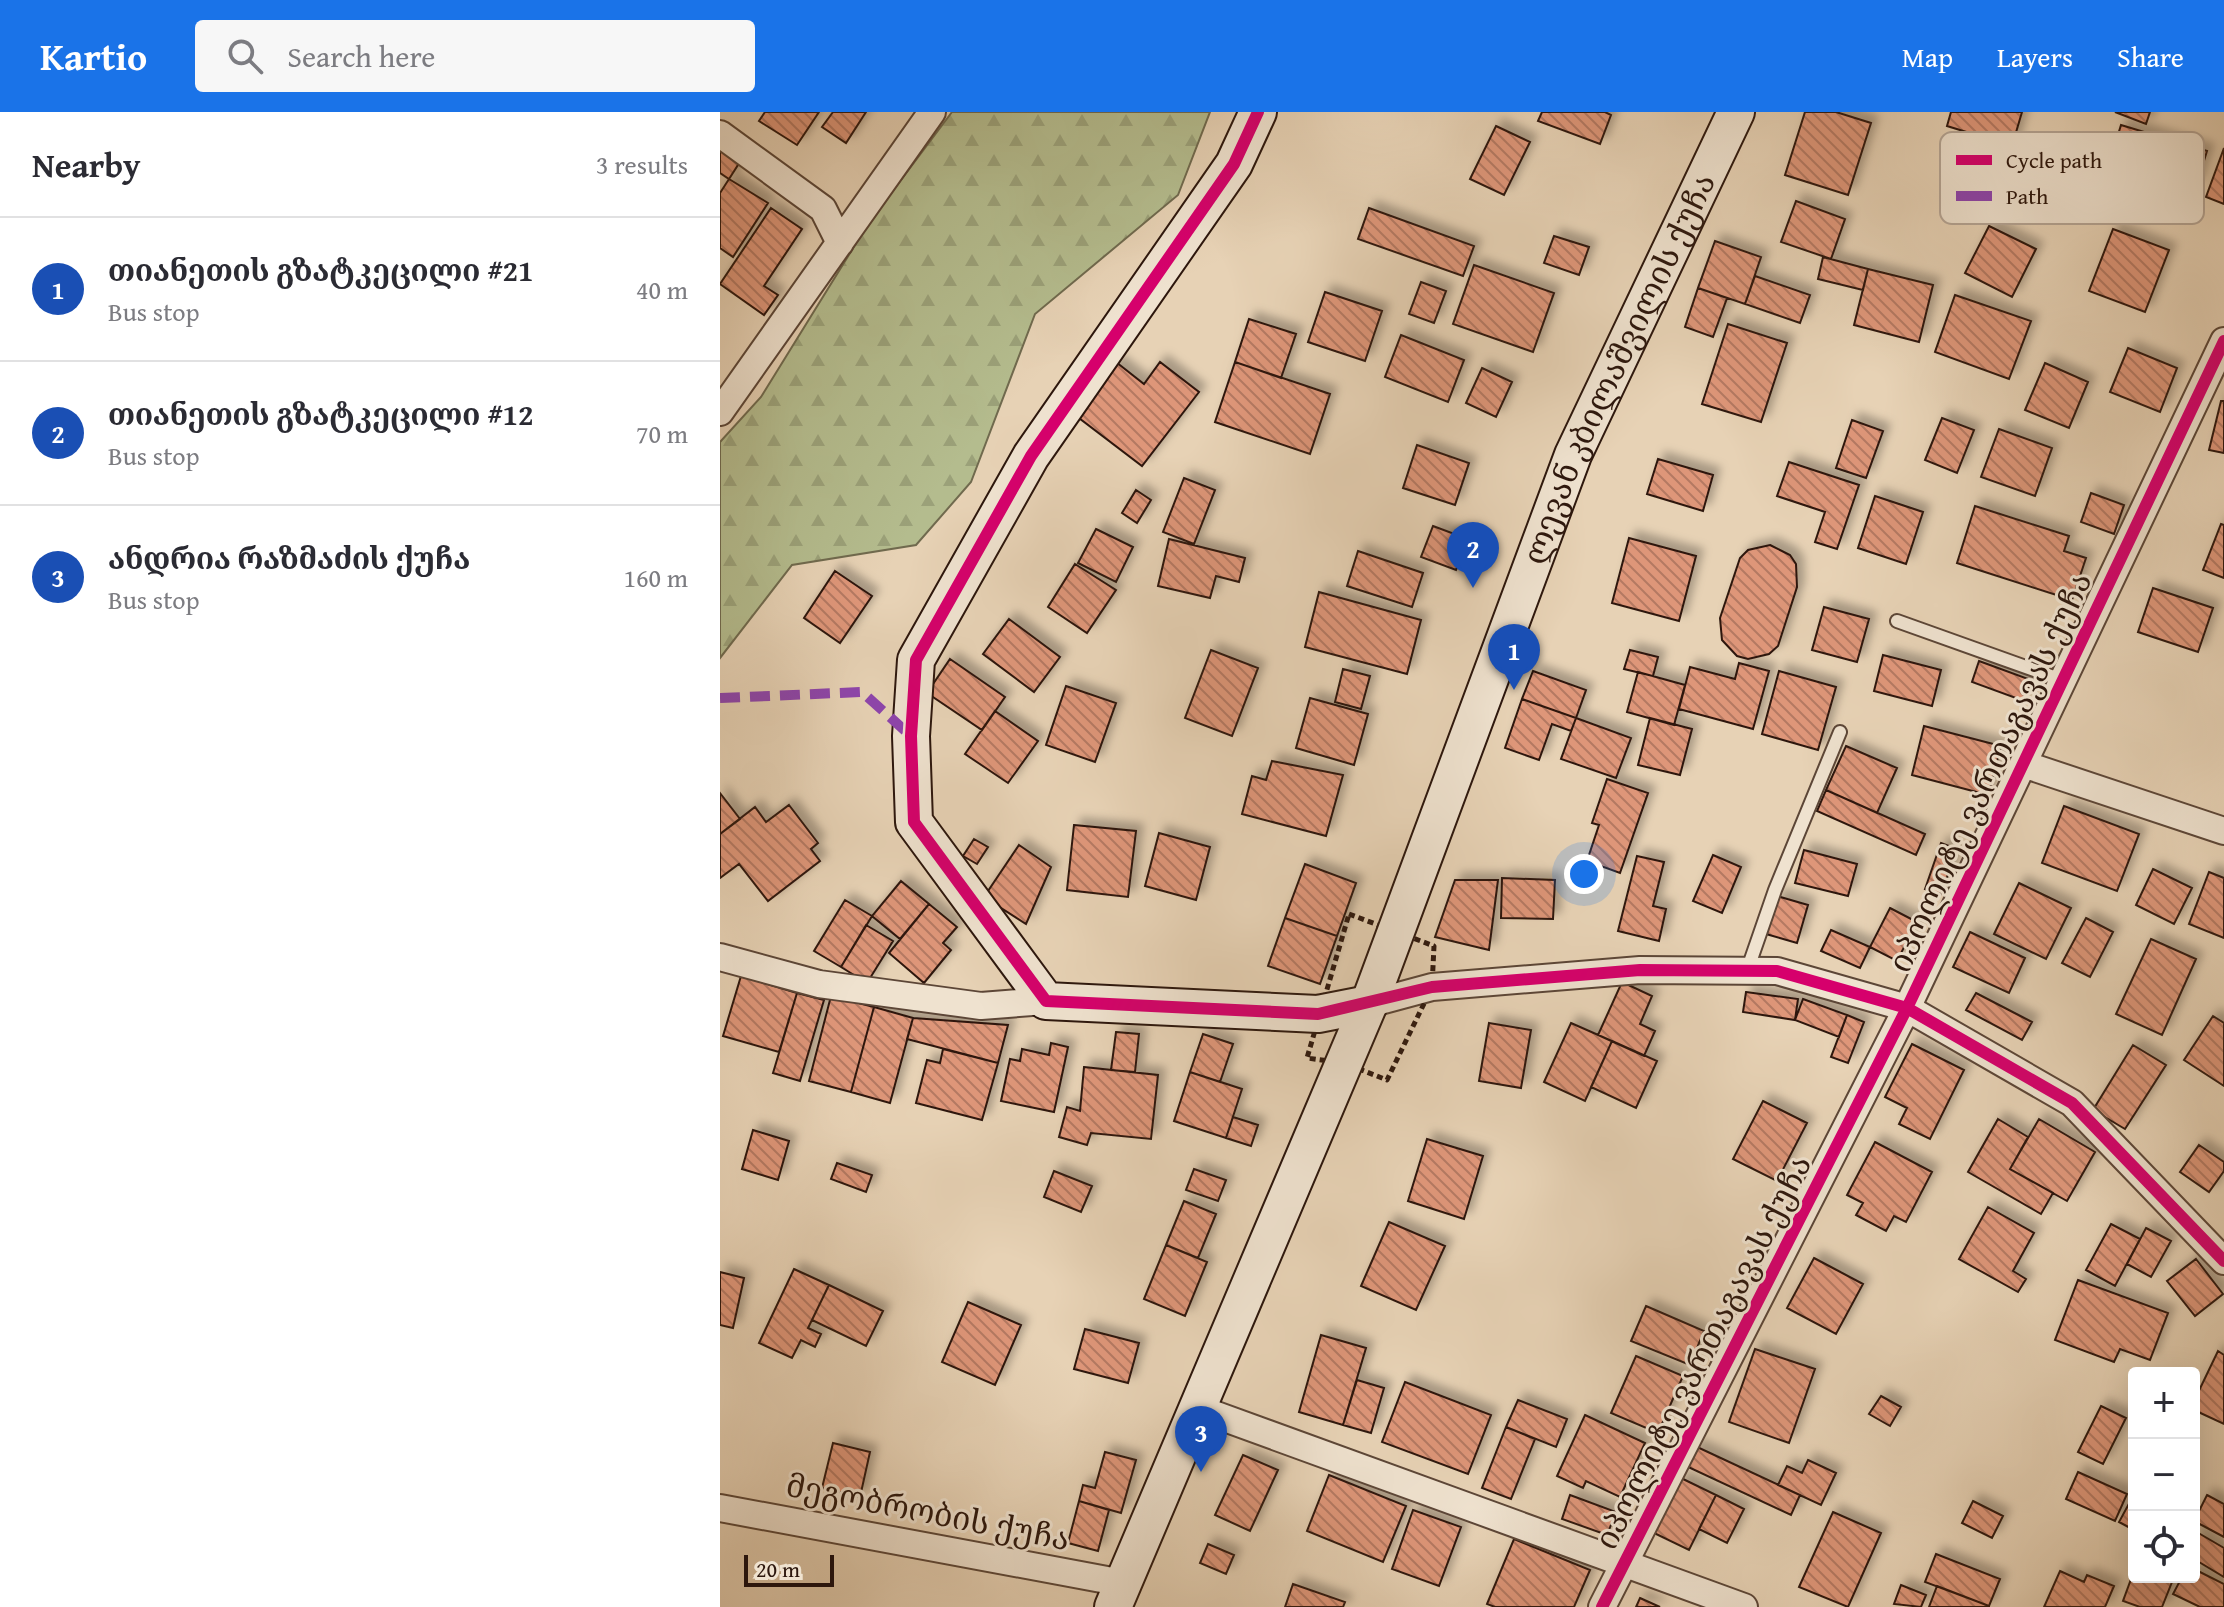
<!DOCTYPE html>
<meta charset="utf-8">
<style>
body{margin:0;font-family:"Gentium Book Plus","Noto Serif Georgian",serif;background:#f7f7f7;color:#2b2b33}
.controls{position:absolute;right:24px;bottom:24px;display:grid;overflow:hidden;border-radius:8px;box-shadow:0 8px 32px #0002}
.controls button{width:72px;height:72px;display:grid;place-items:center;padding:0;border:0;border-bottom:2px solid #e1e1e2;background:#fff;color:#2b2b33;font:40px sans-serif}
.scale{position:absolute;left:24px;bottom:20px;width:90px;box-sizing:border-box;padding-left:8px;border:4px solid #2d170d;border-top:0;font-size:22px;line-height:28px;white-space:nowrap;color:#2d170d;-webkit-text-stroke:6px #efe2cf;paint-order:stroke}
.you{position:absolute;left:864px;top:762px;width:28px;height:28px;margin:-20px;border:6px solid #fff;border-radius:50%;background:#1a73e8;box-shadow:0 0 0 12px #1a73e833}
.badge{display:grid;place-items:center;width:52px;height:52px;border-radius:50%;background:#1a73e8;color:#fff;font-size:26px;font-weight:700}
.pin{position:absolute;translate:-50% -66px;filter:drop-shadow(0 2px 4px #0008)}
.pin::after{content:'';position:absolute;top:42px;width:28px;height:24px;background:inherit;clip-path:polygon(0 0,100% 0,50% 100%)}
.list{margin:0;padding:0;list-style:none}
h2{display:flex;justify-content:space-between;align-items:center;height:104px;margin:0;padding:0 32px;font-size:34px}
h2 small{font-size:26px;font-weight:400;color:#7c7c81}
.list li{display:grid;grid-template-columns:52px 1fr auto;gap:24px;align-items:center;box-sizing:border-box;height:144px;padding:0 32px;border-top:2px solid #e1e1e2}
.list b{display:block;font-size:30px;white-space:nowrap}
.list p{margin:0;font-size:26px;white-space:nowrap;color:#7c7c81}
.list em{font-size:26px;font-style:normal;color:#7c7c81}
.icon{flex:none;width:44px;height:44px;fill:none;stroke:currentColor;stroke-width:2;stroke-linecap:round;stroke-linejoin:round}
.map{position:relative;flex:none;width:1504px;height:1495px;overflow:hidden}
header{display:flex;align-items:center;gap:48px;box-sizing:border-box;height:112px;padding:0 40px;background:#1a73e8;color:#fff}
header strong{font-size:38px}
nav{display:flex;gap:44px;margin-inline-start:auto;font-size:28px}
.search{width:560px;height:72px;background:#f7f7f7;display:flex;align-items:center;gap:20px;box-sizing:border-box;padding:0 28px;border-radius:8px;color:#7c7c81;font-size:30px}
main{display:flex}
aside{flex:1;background:#fff}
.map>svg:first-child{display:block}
</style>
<header>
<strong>Kartio</strong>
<div class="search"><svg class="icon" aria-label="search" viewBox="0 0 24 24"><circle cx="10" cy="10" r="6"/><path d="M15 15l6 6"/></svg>Search here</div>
<nav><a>Map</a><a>Layers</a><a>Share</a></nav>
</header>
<main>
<aside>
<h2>Nearby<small>3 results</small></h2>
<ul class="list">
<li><span class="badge" style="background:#1a4fb4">1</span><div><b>თიანეთის გზატკეცილი #21</b><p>Bus stop</p></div><em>40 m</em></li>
<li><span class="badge" style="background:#1a4fb4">2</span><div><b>თიანეთის გზატკეცილი #12</b><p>Bus stop</p></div><em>70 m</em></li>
<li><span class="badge" style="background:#1a4fb4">3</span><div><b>ანდრია რაზმაძის ქუჩა</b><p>Bus stop</p></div><em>160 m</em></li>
</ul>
</aside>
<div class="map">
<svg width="1504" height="1495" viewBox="0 0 1504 1495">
<defs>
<pattern id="forest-firs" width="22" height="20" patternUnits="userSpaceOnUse" patternTransform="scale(2)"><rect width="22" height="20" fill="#b4bc8e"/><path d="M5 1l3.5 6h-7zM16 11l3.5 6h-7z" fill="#9ba179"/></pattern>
<pattern id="building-back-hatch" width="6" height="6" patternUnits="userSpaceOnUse" patternTransform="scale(2)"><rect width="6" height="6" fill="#de9679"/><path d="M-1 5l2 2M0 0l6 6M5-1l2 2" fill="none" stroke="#b47962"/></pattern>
<filter id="shadow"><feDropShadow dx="7" dy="-7" stdDeviation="4" flood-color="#0004"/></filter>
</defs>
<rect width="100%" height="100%" fill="#e7d2b5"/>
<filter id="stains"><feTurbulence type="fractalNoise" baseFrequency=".0025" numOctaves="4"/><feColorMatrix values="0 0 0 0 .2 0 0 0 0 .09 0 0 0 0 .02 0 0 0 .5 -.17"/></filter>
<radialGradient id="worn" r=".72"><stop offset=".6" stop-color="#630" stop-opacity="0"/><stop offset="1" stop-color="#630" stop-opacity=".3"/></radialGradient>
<path fill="url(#forest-firs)" stroke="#706a4e" stroke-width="2" d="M232 0H490L458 83 315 202 251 370 196 433 72 453 0 546V330L41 285 148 112Z"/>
<path fill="url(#building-back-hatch)" stroke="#2d170d" stroke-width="2" filter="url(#shadow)" d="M45 0H99L77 33 39 9Z
M113 0H146L126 31 102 15Z
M822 0H885L891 3 880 32 818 9Z
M1085 0H1116L1151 11 1128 83 1065 63Z
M1231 0H1302L1292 34 1227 14Z
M1395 0H1430L1426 12Z
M1401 13 1487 39 1476 75 1390 49Z
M776 14 810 30 784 83 750 67Z
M0 31 23 45 9 67 0 61Z
M1504 36V92L1486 85Z
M9 67 48 91 13 145 0 136V81Z
M1076 89 1125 107 1111 147 1061 130Z
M51 96 82 117 44 174 58 183 44 203 0 172Z
M649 96 754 134 743 164 638 127Z
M1269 114 1316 137 1292 185 1245 161Z
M1393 117 1449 138 1425 200 1369 179Z
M834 124 869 135 859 163 824 151Z
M995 129 1041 145 1025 192 978 176Z
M1103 145 1148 157 1143 178 1098 167Z
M754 153 834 181 813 240 733 212Z
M1148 157 1213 173 1199 230 1134 213Z
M1035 164 1090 183 1080 211 1025 192Z
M701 170 726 179 714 211 689 202Z
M978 176 1007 186 993 225 965 215Z
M605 180 662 199 645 249 588 230Z
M1235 183 1311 209 1289 267 1215 240Z
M529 207 576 222 561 266 515 250Z
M1008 212 1067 231 1041 310 982 292Z
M681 223 744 248 728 290 665 265Z
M1408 236 1457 256 1440 300 1390 280Z
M396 250 424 272 440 250 479 280 422 354 355 303Z
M515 250 610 282 590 342 495 310Z
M1325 251 1368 270 1349 316 1305 298Z
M762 256 792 270 776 305 746 291Z
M1501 289H1504V341L1489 338Z
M1222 306 1254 318 1237 361 1205 348Z
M1132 308 1163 319 1146 366 1116 356Z
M1279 317 1332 336 1315 384 1261 365Z
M697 333 749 351 735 393 683 376Z
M938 347 993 363 983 399 927 382Z
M1069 350 1139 373 1117 437 1095 430 1105 400 1057 384Z
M464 366 495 378 474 432 443 420Z
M416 378 431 388 417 411 402 401Z
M1371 381 1404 393 1394 422 1361 410Z
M1155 384 1203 400 1186 452 1138 436Z
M1255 394 1349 424 1344 439 1366 446 1352 488 1237 451Z
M1501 412 1504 413V466L1483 458Z
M713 414 748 427 736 458 701 445Z
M376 417 413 435 396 470 358 451Z
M909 426 976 444 959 509 892 491Z
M449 427 525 446 519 470 496 464 490 486 438 474Z
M1050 433 1070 443 1076 452 1077 475 1058 534 1049 542 1028 547 1017 544 1002 528 1000 506 1020 446 1028 438Z
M638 439 703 461 692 495 627 474Z
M355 452 396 478 367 521 328 495Z
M115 459 152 484 120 531 84 506Z
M1433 476 1493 496 1478 540 1418 520Z
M599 480 701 508 687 562 585 535Z
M1104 495 1149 507 1137 550 1092 538Z
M289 507 340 545 314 580 263 542Z
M491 538 538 556 512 624 465 606Z
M910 538 938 545 933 564 904 557Z
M1163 543 1221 558 1212 594 1154 579Z
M230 547 285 585 262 618 207 581Z
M1259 549 1311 568 1304 589 1252 570Z
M1019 551 1049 559 1033 617 959 597 970 555 1015 567Z
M623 557 650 564 641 597 615 590Z
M813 559 866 578 856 606 802 587Z
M1059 559 1116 575 1098 638 1042 622Z
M918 560 965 573 954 613 907 600Z
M346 574 396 591 375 650 326 633Z
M590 586 648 602 634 653 576 636Z
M802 587 856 606 851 619 832 612 819 648 785 636Z
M275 599 318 629 288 671 245 642Z
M856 606 911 626 896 666 841 647Z
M930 606 972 617 960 663 918 653Z
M1204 614 1281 634 1268 683 1192 663Z
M1126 634 1177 656 1157 701 1106 678Z
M552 649 623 663 606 724 522 702 532 664 546 668Z
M887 667 928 681 900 761 867 749 879 713 872 711Z
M1106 678 1205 722 1196 743 1097 699Z
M0 681 20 707 0 722Z
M69 693 98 731 91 737 100 749 48 789 19 752 0 766V722L35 695 46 710Z
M1344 694 1419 722 1397 779 1322 751Z
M354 713 416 719 408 785 347 778Z
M439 721 490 735 476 788 425 774Z
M254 727 268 735 257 752 243 744Z
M1221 731 1237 737 1221 782 1205 777Z
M299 733 331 755 306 812 264 785Z
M1084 738 1137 752 1128 784 1075 771Z
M993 743 1021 755 1002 801 973 789Z
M917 744 944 750 933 794 946 797 939 829 898 819Z
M585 752 636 771 617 824 565 806Z
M1433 757 1472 776 1454 812 1416 793Z
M1489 760 1504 766V826L1469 812Z
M782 766 835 768 833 807 781 806Z
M735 768H778L769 838 715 825Z
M181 769 209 792 180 827 152 804Z
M1299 771 1351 796 1326 847 1274 822Z
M1057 784 1088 793 1077 831 1046 822Z
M125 788 152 804 121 855 94 839Z
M209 792 237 815 223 831 231 838 204 871 169 841Z
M1170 796 1197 810 1177 849 1150 835Z
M565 806 617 824 600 872 548 854Z
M1366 806 1393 820 1370 865 1342 851Z
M146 813 173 829 147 871 121 855Z
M1111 818 1150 835 1140 856 1101 839Z
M1250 820 1305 846 1289 881 1233 855Z
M1431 827 1476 847 1442 923 1396 902Z
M21 864 77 881 59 940 3 924Z
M902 870 932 884 920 912 935 919 924 944 878 923Z
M1026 880 1078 887 1075 908 1023 900Z
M77 881 104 888 80 969 53 961Z
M1256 881 1312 910 1302 928 1246 898Z
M111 884 154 895 131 980 89 969Z
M1083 887 1127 903 1119 925 1075 908Z
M154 895 193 906 170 991 131 980Z
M1127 903 1144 910 1128 951 1111 945Z
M1493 904 1504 911V974L1464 948Z
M193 906 288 913 278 951 187 927Z
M769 911 811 918 801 976 759 969Z
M851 911 892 929 865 989 824 970Z
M396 920 419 922 415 960 391 958Z
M483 922 513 932 500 970 470 960Z
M892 929 937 949 916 996 871 975Z
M331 931 348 935 334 1000 281 989 290 947 300 949 302 937 329 943Z
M1192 932 1244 958 1210 1027 1179 1012 1187 996 1165 985Z
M1413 933 1446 953 1405 1017 1373 998Z
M223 937 278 951 262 1008 196 991 207 948 220 951Z
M364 955 438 963 431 1027 371 1021 367 1033 339 1025 347 995 360 999Z
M470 960 522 977 506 1026 454 1009Z
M1043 989 1087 1011 1057 1069 1013 1047Z
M513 1005 538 1013 531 1034 506 1026Z
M1278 1007 1308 1025 1290 1057 1333 1081 1321 1102 1248 1060Z
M1319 1007 1375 1040 1347 1089 1290 1057Z
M33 1018 69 1029 58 1068 22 1057Z
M707 1027 763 1044 744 1107 688 1089Z
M1155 1030 1212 1060 1186 1110 1174 1104 1166 1119 1136 1103 1143 1091 1127 1083Z
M1479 1033 1504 1050V1059L1489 1080 1460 1060Z
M117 1051 152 1063 146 1080 111 1067Z
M474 1057 506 1068 498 1089 466 1078Z
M334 1059 372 1074 361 1100 324 1085Z
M464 1089 496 1102 478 1146 446 1133Z
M1268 1095 1314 1121 1293 1159 1306 1167 1298 1180 1239 1147Z
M669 1110 725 1134 696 1198 641 1174Z
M1391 1112 1420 1127 1395 1174 1366 1158Z
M1426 1116 1451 1129 1431 1165 1407 1152Z
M446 1133 487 1150 465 1204 424 1187Z
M1094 1146 1143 1172 1116 1222 1067 1196Z
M1476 1147 1503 1182 1475 1204 1447 1169Z
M74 1157 109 1173 88 1216 101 1222 95 1235 81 1228 72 1246 39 1231Z
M0 1160 24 1166 13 1216 0 1213Z
M1358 1168 1448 1201 1430 1248 1400 1237 1394 1250 1335 1228Z
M109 1173 163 1199 146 1234 92 1208Z
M248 1190 301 1213 275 1273 222 1250Z
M926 1194 984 1219 970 1253 911 1229Z
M365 1217 419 1231 408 1271 354 1257Z
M601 1223 646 1236 623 1313 579 1300Z
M1035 1237 1095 1257 1069 1331 1009 1310Z
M1498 1239 1504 1243V1312L1474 1298V1289Z
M916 1244 963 1264 938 1321 891 1301Z
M637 1268 664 1276 651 1321 623 1313Z
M685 1270 771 1303 748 1362 662 1330Z
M1161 1284 1181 1295 1170 1314 1149 1302Z
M798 1288 847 1307 836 1335 786 1315Z
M1381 1294 1406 1306 1383 1352 1358 1340Z
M865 1303 925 1331 900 1385 866 1369 863 1376 837 1364Z
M786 1315 815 1327 791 1387 762 1376Z
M113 1331 150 1340 140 1385 102 1376Z
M975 1334 1080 1383 1071 1403 966 1354Z
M385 1340 416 1348 401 1401 359 1389 363 1373 375 1376Z
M523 1343 558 1358 530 1419 495 1403Z
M1088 1348 1116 1361 1101 1393 1058 1373 1067 1354 1082 1361Z
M1358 1360 1407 1382 1395 1409 1346 1387Z
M609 1363 686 1394 663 1450 587 1419Z
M961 1366 996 1383 969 1438 934 1421Z
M850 1383 896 1400 887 1423 842 1407Z
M996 1383 1024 1397 1007 1431 979 1417Z
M1487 1383 1504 1392V1425L1474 1409Z
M1412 1386 1414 1387V1418L1399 1410Z
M359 1389 389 1398 378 1439 348 1431Z
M1253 1389 1283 1404 1272 1426 1242 1411Z
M693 1398 741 1415 719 1474 672 1457Z
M1113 1400 1161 1421 1128 1495 1079 1475Z
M1475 1419 1504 1436V1465L1474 1447Z
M794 1427 870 1458 854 1495H775L767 1492Z
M488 1432 514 1443 506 1462 480 1451Z
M1216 1442 1280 1467 1269 1494 1205 1470Z
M1474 1457 1504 1472V1495H1480L1453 1482 1462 1465H1474Z
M1340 1459 1364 1470 1367 1463 1394 1474 1385 1495H1324Z
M1414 1459V1465H1454L1442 1495H1420L1403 1489Z
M573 1472 625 1490 623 1495H565Z
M1181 1473 1206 1483 1201 1495 1174 1492Z
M1217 1474 1269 1494V1495H1209Z
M920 1486 940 1495H916Z"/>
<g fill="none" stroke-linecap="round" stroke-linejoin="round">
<g stroke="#5c4637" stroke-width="16">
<path id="lane" d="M1177 509 1342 568
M1027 859 1055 778 1120 620"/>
</g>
<g stroke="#5c4637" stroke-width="30">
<path id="street" d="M0 22 103 97 120 131
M0 300 212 0
M1303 652 1504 719
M0 845 99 872 261 894 326 889
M649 892 712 875 920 858 1057 859 1187 896 1352 991 1504 1149
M477 1296 1024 1495
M0 1396 403 1471
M882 1495 1187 896 1504 229"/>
</g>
<g stroke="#2d170d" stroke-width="40">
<g id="secondary">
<path d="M538 0 514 52 311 344 196 548 191 624 194 710 326 889 598 902 649 892"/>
<path id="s1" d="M393 1495 649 892 853 343 1016 0"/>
</g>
</g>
<path stroke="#2d170d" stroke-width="5" stroke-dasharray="6 4" stroke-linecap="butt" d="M629 802 714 834 712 875 667 968 624 951 587 946Z"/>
<use href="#lane" stroke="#efe2cf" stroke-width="12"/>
<use href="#street" stroke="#efe2cf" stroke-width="26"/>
<use href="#secondary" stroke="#efe2cf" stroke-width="36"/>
<path stroke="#8e44ad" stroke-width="10" stroke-dasharray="20 10" stroke-linecap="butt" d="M0 586 142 580 191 624"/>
<g stroke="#efe2cf" stroke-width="17">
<path id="cycleway" d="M538 0 514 52 311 344 196 548 191 624 194 710 326 889 598 902 712 875 920 858 1057 859 1187 896 1352 991 1504 1149
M882 1495 1187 896 1504 229"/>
</g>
<use href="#cycleway" stroke="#d6006c" stroke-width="12"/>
</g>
<g text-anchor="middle" stroke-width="6" stroke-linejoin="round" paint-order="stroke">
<g font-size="32" fill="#2d170d" stroke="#efe2cf">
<text dy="11" stroke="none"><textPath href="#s1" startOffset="1338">ლევან კბილაშვილის ქუჩა</textPath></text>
<text transform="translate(1270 660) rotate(-65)" y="11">იპოლიტე ვართაგავას ქუჩა</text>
<text transform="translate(983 1240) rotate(-63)" y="11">იპოლიტე ვართაგავას ქუჩა</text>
<text transform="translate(208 1400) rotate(11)" y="11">მეგობრობის ქუჩა</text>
</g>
</g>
<rect x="1220" y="20" width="264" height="92" rx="12" fill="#efe2cf" stroke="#b5a595" stroke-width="2"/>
<rect x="1236" y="43" width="36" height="10" fill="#d6006c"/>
<rect x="1236" y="79" width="36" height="10" fill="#8e44ad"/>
<g font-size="22" fill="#2d170d">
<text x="1286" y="56">Cycle path</text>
<text x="1286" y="92">Path</text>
</g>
<rect width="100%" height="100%" filter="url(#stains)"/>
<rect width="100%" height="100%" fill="url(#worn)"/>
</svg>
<div class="controls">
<button>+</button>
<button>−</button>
<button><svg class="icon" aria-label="locate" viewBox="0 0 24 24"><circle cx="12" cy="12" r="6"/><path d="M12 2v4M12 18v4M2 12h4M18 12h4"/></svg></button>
</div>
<div class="scale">20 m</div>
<div class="you"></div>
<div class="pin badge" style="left:794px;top:578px;background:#1a4fb4">1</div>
<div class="pin badge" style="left:753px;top:476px;background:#1a4fb4">2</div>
<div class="pin badge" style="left:481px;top:1360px;background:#1a4fb4">3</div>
</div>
</main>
